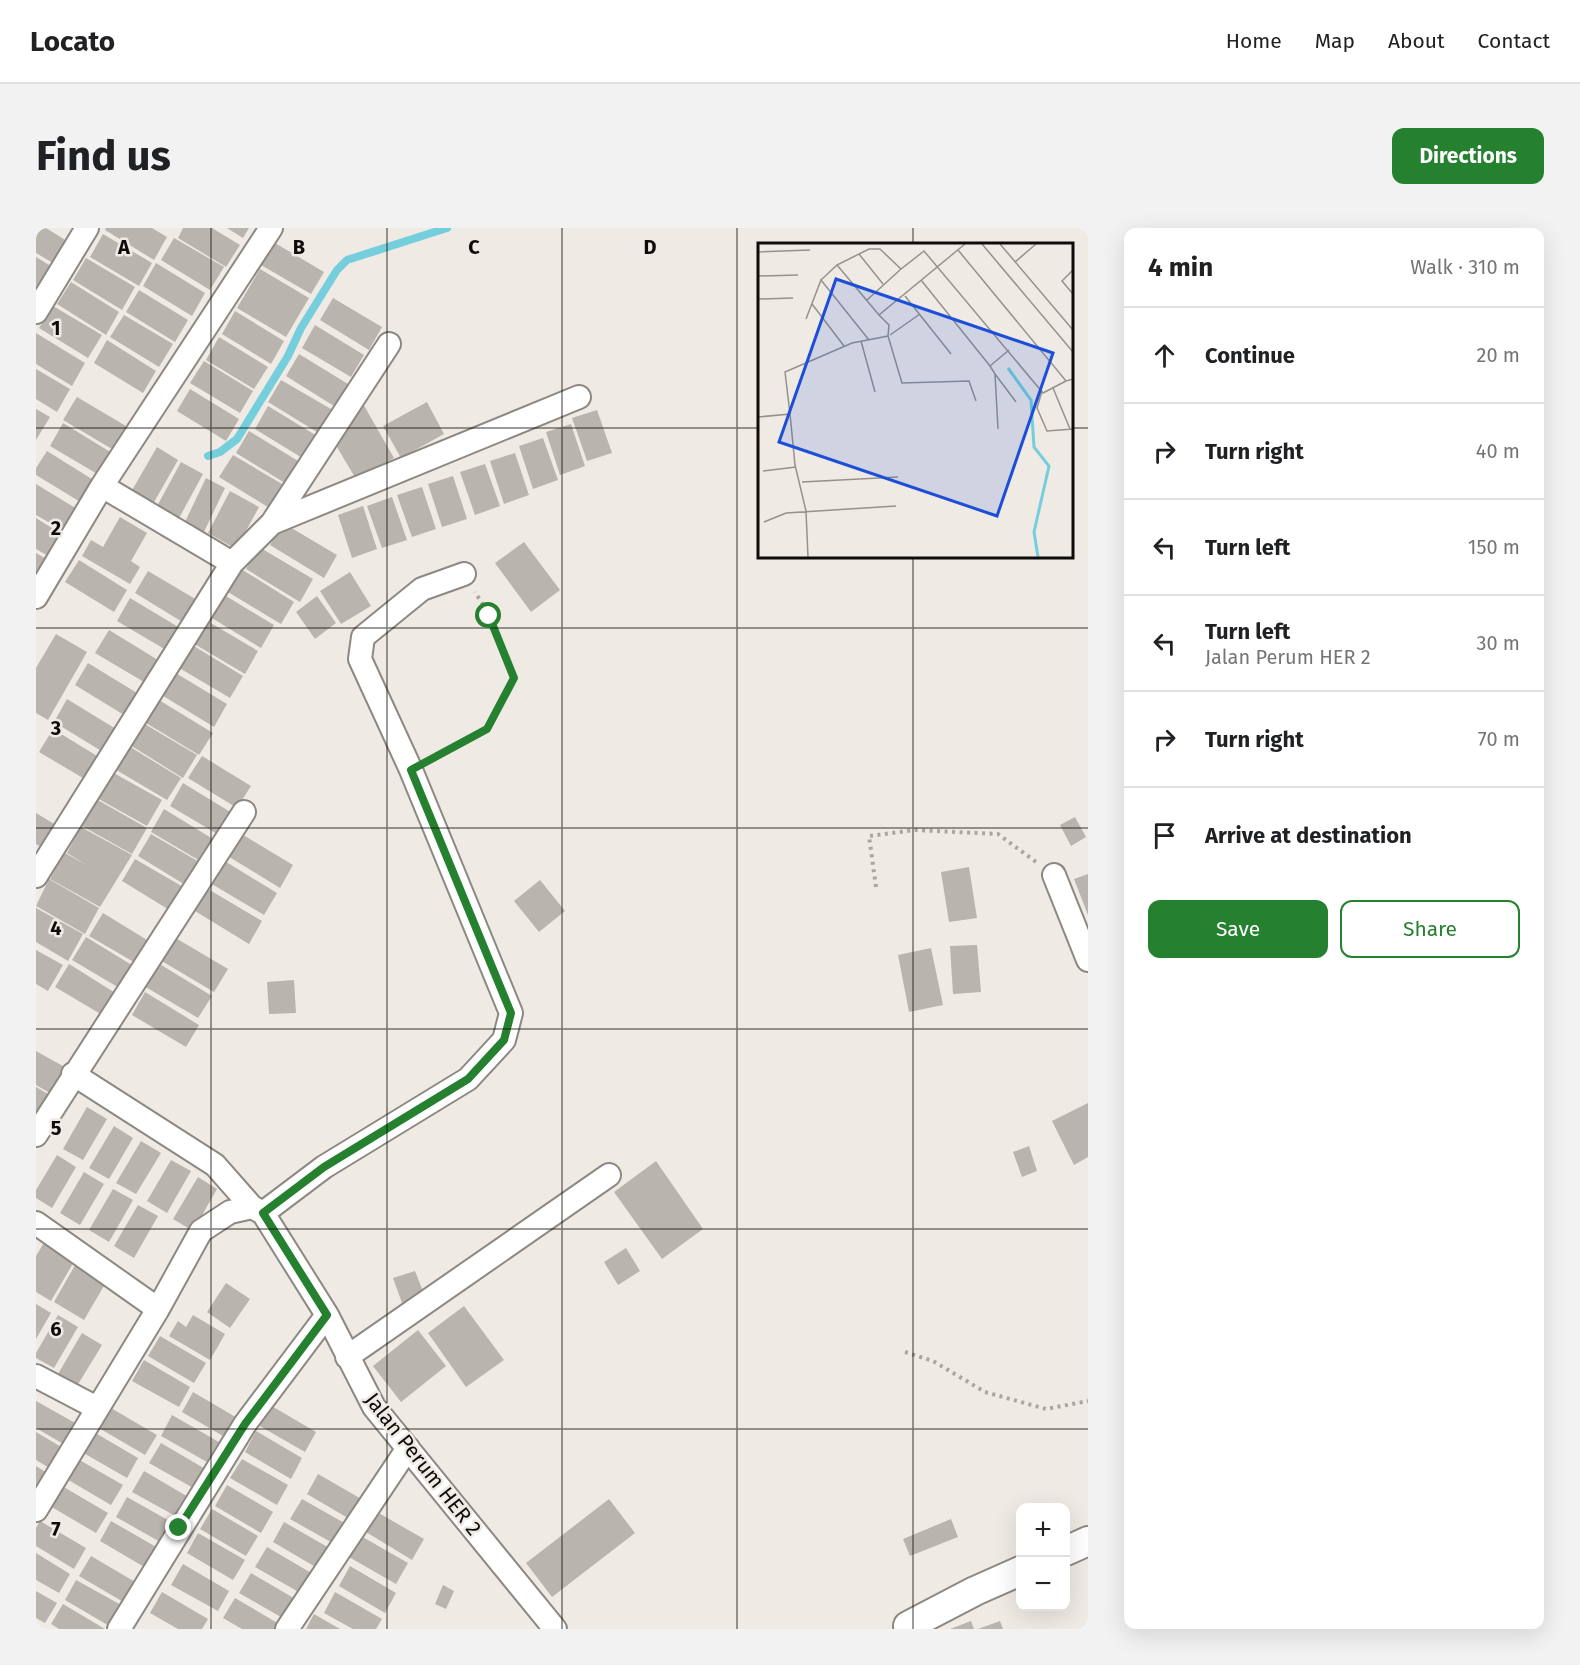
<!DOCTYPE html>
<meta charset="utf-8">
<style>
body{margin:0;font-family:"Fira Sans",sans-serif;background:#f2f2f2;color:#202124}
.controls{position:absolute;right:18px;bottom:18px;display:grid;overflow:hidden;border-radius:12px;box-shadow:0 6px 24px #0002}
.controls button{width:54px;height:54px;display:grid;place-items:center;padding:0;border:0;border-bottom:2px solid #e0e0e0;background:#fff;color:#202124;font:30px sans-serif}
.stop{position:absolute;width:18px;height:18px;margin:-14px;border:4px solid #258030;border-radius:50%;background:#fff}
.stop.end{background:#258030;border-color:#fff;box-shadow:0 2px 6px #0008}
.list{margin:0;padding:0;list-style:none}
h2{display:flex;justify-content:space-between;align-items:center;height:78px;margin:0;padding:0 24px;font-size:26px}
h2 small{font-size:20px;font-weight:400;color:#757577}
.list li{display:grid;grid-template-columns:39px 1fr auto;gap:18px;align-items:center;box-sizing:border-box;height:96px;padding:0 24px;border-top:2px solid #e0e0e0}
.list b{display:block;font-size:22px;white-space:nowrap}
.list p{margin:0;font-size:20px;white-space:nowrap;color:#757577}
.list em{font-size:20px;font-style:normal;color:#757577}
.actions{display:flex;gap:12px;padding:18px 24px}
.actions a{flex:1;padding:14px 0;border:2px solid #258030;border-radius:12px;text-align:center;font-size:21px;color:#258030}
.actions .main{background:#258030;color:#fff}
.icon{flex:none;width:33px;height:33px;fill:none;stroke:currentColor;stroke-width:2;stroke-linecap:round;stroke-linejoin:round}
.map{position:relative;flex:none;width:1052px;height:1401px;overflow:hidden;border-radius:12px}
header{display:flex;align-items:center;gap:36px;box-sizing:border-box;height:84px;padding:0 30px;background:#fff;border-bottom:2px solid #e0e0e0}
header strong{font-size:28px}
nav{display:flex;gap:33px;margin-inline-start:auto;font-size:21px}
.intro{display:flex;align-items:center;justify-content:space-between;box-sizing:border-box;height:144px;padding:0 36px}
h1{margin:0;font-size:42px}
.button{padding:15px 27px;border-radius:12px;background:#258030;color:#fff;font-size:21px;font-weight:700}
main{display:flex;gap:36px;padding:0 36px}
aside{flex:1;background:#fff;border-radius:12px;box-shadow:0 6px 24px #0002}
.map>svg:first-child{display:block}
</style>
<header>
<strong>Locato</strong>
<nav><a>Home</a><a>Map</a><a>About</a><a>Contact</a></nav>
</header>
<div class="intro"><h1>Find us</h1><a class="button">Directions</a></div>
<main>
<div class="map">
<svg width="1052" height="1401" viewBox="0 0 1052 1401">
<rect width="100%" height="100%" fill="#efeae4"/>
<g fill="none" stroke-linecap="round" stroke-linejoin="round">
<path stroke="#74cedb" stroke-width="8" d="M172 228 184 224 201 211 252 128 265 100 301 42 311 32 411 0"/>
</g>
<path fill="#b9b4ae" d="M0 0H10L31 13 17 35 0 25Z
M70 0H116L131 9 118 32 69 2Z
M147 0H176L204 17 190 39 142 10Z
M191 0H213L207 10Z
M67 6 116 35 103 58 54 29Z
M138 10 188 39 174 62 125 32Z
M239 15 288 44 275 66 225 37Z
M0 29 15 38 2 61 0 60Z
M50 30 99 59 86 82 37 52Z
M120 35 169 65 156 88 107 58Z
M224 41 273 70 250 109 201 80Z
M35 54 83 84 70 107 21 76Z
M103 62 152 92 139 114 90 84Z
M297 70 346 99 333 122 284 92Z
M17 78 66 107 52 130 3 100Z
M199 83 248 113 235 136 186 106Z
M88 87 137 116 123 139 74 109Z
M279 97 328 127 315 149 266 120Z
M0 105 49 135 36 158 0 136Z
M183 109 232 139 218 161 170 132Z
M71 112 120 143 107 165 58 135Z
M263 126 312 156 298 178 250 148Z
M168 133 217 163 204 185 154 155Z
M0 141 34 161 21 184 0 171Z
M245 152 295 181 281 204 232 174Z
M154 161 203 191 190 213 141 183Z
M41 169 90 198 76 221 27 192Z
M326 174 358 230 320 251 301 219Z
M391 174 408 206 365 230 347 198Z
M232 178 281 208 268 231 219 201Z
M0 181 14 189 0 212Z
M561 182 576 225 551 233 536 190Z
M27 195 76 225 63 247 14 218Z
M535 196 549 238 524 247 510 204Z
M213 203 262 233 249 255 200 225Z
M507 210 522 252 497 261 483 218Z
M121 219 142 232 117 276 95 264Z
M11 223 59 253 46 275 0 247V240Z
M479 225 493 267 468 276 454 233Z
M197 227 246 256 232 279 183 249Z
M145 234 167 246 142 292 120 280Z
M449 236 464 278 439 287 424 244Z
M417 248 431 291 406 299 392 256Z
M170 250 189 260 167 306 148 296Z
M0 256 41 281 28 303 0 287Z
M386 259 400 301 376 309 361 267Z
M194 263 223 279 200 321 172 305Z
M356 269 371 312 346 320 331 278Z
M327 278 341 321 316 330 302 287Z
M84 289 111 305 95 333 104 339 94 356 46 328 55 312 67 319Z
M0 290 27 307 14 329 0 321Z
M247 295 301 327 288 350 234 317Z
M488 314 524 362 495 384 459 335Z
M223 319 277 351 264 374 210 341Z
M0 325 12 332 0 352Z
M43 332 91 362 78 384 29 354Z
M205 341 258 374 245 396 192 364Z
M112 343 161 372 148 395 99 365Z
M314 344 335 378 305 396 284 363Z
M185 365 238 397 225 420 171 387Z
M281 368 300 395 279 411 260 384Z
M94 370 144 400 130 422 81 393Z
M168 391 222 423 209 446 155 414Z
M73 402 122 432 108 454 59 425Z
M20 406 51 424 12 492 0 485V440Z
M153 415 207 448 194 470 140 438Z
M52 435 101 465 88 487 39 457Z
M138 444 191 476 178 499 124 466Z
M31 471 80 501 67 524 18 494Z
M123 472 177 505 163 527 110 495Z
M107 495 161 527 147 550 94 517Z
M17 501 66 531 52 553 3 524Z
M91 517 145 550 131 572 77 540Z
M166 528 215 558 201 580 152 550Z
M76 544 126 572 111 598 61 570Z
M147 555 196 585 183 607 134 578Z
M60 571 111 600 96 626 46 598Z
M128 581 177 611 164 633 115 604Z
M0 585 20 597 7 620 0 616Z
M1039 589 1050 609 1035 618 1024 597Z
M45 599 96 627 64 679 14 651 29 625 52 638 31 625Z
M204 605 257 637 244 660 190 627Z
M115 606 165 635 151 658 102 628Z
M99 631 149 660 135 683 86 653Z
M187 632 241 665 228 687 174 655Z
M933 639 941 690 913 694 905 644Z
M1052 646V687L1038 651Z
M13 651 63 680 49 706 0 678Z
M504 652 529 683 503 704 478 673Z
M172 661 226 693 213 716 159 683Z
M0 680 47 706 32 733 0 714Z
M67 685 116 715 103 737 53 708Z
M50 709 99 739 85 761 36 732Z
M138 709 192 741 178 764 124 732Z
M941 717 945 764 917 766 914 718Z
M895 720 907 777 873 784 862 727Z
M0 722 27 737 12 763 0 756Z
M122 735 176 768 162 790 108 758Z
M33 736 81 766 68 788 19 759Z
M258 752 260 785 233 786 231 754Z
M109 764 163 797 150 819 96 787Z
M0 823 34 842 19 868 0 857Z
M0 859 17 869 0 894Z
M1052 875V929L1038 937 1016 893Z
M51 879 71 891 47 932 27 921Z
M78 898 97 910 73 951 53 940Z
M105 913 125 925 100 966 80 955Z
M993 918 1001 943 986 949 977 924Z
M21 927 40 939 16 980 0 970V962Z
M135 932 155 943 131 985 111 973Z
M620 933 667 1001 626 1031 578 964Z
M48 944 68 956 44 997 24 985Z
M162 949 181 961 157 1003 137 991Z
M77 961 97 972 73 1014 53 1002Z
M102 977 122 988 98 1030 78 1018Z
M9 1013 39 1032 15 1073 0 1064V1028Z
M590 1020 604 1043 582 1057 568 1034Z
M42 1032 72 1051 48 1092 18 1074Z
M379 1043 388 1066 366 1075 357 1050Z
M190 1055 214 1071 194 1100 171 1084Z
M0 1076 15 1085 0 1111Z
M428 1078 468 1132 430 1159 392 1105Z
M22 1087 42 1099 18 1140 0 1130V1125Z
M157 1087 189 1106 174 1132 133 1108 142 1093 150 1099Z
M382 1102 410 1138 365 1174 337 1138Z
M46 1105 66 1117 41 1158 22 1146Z
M124 1108 170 1135 158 1155 112 1128Z
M108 1132 154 1159 143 1179 96 1153Z
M157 1164 203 1191 192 1211 146 1184Z
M0 1173 41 1196 29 1217 0 1200Z
M234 1177 280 1204 269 1224 222 1197Z
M75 1180 121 1207 109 1227 63 1200Z
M136 1187 183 1214 171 1234 125 1208Z
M56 1203 102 1230 91 1250 44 1223Z
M220 1203 266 1230 255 1251 209 1224Z
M0 1204 27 1220 15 1241 0 1232Z
M125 1215 171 1242 159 1261 113 1235Z
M40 1230 87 1257 75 1277 29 1250Z
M206 1231 252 1257 241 1277 194 1250Z
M0 1238 11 1245 0 1263Z
M108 1243 154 1270 143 1290 96 1264Z
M282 1246 329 1273 317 1293 271 1266Z
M191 1257 237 1284 225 1305 179 1278Z
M26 1258 72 1285 60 1305 14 1278Z
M91 1269 137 1295 126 1315 80 1289Z
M266 1271 312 1297 300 1317 254 1291Z
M573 1271 599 1305 516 1369 490 1335Z
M176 1281 222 1308 210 1328 164 1301Z
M341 1284 388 1311 376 1332 330 1304Z
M915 1291 922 1309 874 1328 867 1311Z
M4 1293 50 1320 38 1341 0 1318V1300Z
M75 1293 122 1320 110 1340 64 1313Z
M248 1294 295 1321 283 1341 237 1314Z
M162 1305 209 1332 197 1352 151 1325Z
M325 1308 372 1335 360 1356 313 1329Z
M231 1319 277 1346 266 1366 219 1339Z
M0 1325 34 1346 23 1365 0 1352Z
M55 1328 101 1355 89 1375 43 1348Z
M147 1336 193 1363 182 1383 135 1357Z
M314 1338 360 1365 349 1385 303 1358Z
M215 1345 261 1372 250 1392 203 1365Z
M40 1352 87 1378 75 1399 29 1372Z
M407 1357 418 1363 410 1381 399 1376Z
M0 1363 21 1375 9 1395 0 1390Z
M126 1364 172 1391 166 1401H142L114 1385Z
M299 1364 346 1391 340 1401H317L288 1385Z
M199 1370 245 1397 243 1401H206L187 1390Z
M27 1376 69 1401H23L15 1396Z
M278 1386 304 1401H270Z
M935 1393 938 1401H914Z
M964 1393 967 1401H942Z"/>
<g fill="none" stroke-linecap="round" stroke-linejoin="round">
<g stroke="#8d8882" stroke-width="26">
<path id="minor" d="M0 84 51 0
M66 258 196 335
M236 295 353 116
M0 369 66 258 235 0
M1018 647 1052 732
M0 648 196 335 236 295 543 169
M37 846 179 937 216 979
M0 907 208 584
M227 985 288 939 432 851 468 812 475 785 375 542 324 431 327 409 386 361 428 346
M0 995 122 1081 165 1003 194 984 216 979 227 985 291 1087 338 1179 519 1401
M311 1129 573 947
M0 1148 61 1180
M0 1282 122 1081
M83 1401 209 1196 291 1087
M251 1401 372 1220"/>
</g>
<g stroke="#8d8882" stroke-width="32">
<path id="tertiary" d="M1030 1323 1052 1313
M872 1398 939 1363 984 1343"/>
</g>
<path stroke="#a9a5a0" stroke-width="4" stroke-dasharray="3 4.5" stroke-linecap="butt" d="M393 531 451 501 478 450 454 388 439 364
M840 659 833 608 879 602 962 606 1000 634
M869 1124 897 1133 949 1164 1010 1181 1052 1173"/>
<use href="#minor" stroke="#fff" stroke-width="22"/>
<use href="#tertiary" stroke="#fff" stroke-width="28"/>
</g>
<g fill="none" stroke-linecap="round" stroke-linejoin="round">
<path stroke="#258030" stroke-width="8" d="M143 1300 209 1196 291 1087 227 985 288 939 432 851 468 812 475 785 375 542 451 501 478 450 453 388"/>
</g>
<path fill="none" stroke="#0e0c0a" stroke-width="1.5" stroke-opacity="0.55" d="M175 0V1401M351 0V1401M526 0V1401M701 0V1401M877 0V16M0 200H723M1036 200H1052M877 328V1401M0 400H1052M0 600H1052M0 801H1052M0 1001H1052M0 1201H1052"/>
<g text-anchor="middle" stroke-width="5" stroke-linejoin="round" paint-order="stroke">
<g font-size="21" fill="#0e0c0a" stroke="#efeae4">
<text transform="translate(387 1236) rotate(52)" y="7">Jalan Perum HER 2</text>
</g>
</g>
<g transform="translate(722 15)">
<rect width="315" height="315" fill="#efeae4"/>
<path fill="none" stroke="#74cedb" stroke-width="3" d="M250 125 273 157 276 204 291 223 276 289 280 314"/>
<path fill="none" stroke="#95918d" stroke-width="1.5" d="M224 1 315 109M242 1 315 87M200 7 308 138 315 136M0 9 52 7M101 11 125 41M257 19 278 1M315 27 304 38 315 51M0 33 40 32M63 37 79 22M163 37 232 123 237 131 240 186M147 53 193 111M0 56 35 55M109 57 143 26M54 61 86 103M121 72 79 22 111 6H122L143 26 166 8 285 150 308 138M48 76 63 37 111 97M132 92 162 71M130 93 144 140 211 138 218 158M103 98 117 149M232 123 251 107M237 131 258 159M295 145 312 186M284 148 279 165 289 188 315 186M32 171 37 222 48 268 50 314M0 174 32 171 27 129 94 100 130 93 131 82 121 72 207 1M5 228 38 224M44 239 140 234M6 279 28 270 138 263"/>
<path fill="#1d4ed8" fill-opacity="0.15" stroke="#1d4ed8" stroke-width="3" d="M78 36 295 110 239 273 21 199Z"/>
<rect width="315" height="315" fill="none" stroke="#0e0c0a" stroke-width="3"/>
</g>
<g font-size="20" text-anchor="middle" font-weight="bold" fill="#0e0c0a" stroke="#efeae4" stroke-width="5" stroke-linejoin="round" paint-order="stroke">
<text x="88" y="26">A</text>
<text x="263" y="26">B</text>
<text x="438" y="26">C</text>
<text x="614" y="26">D</text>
<text x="20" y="107">1</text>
<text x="20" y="307">2</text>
<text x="20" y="507">3</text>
<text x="20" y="707">4</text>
<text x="20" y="907">5</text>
<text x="20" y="1108">6</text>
<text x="20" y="1308">7</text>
</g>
</svg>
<div class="controls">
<button>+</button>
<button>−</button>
</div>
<div class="stop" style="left:453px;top:388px"></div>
<div class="stop end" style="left:143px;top:1300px"></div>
</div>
<aside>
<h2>4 min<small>Walk · 310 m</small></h2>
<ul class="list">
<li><svg class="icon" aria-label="ahead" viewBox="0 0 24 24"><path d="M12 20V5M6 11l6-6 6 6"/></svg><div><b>Continue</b></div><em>20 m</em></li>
<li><svg class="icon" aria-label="right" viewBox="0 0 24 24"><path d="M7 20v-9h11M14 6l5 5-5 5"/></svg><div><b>Turn right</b></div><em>40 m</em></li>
<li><svg class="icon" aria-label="left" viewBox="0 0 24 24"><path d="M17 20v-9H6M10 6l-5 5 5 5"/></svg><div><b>Turn left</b></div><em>150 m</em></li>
<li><svg class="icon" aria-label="left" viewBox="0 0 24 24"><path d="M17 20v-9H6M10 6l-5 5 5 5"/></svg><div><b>Turn left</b><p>Jalan Perum HER 2</p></div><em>30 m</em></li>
<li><svg class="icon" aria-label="right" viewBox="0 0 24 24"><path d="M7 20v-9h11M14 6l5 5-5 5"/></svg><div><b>Turn right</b></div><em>70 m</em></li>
<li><svg class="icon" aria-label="arrive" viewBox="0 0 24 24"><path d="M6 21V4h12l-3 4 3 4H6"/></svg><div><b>Arrive at destination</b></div></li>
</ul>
<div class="actions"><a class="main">Save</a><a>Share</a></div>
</aside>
</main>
